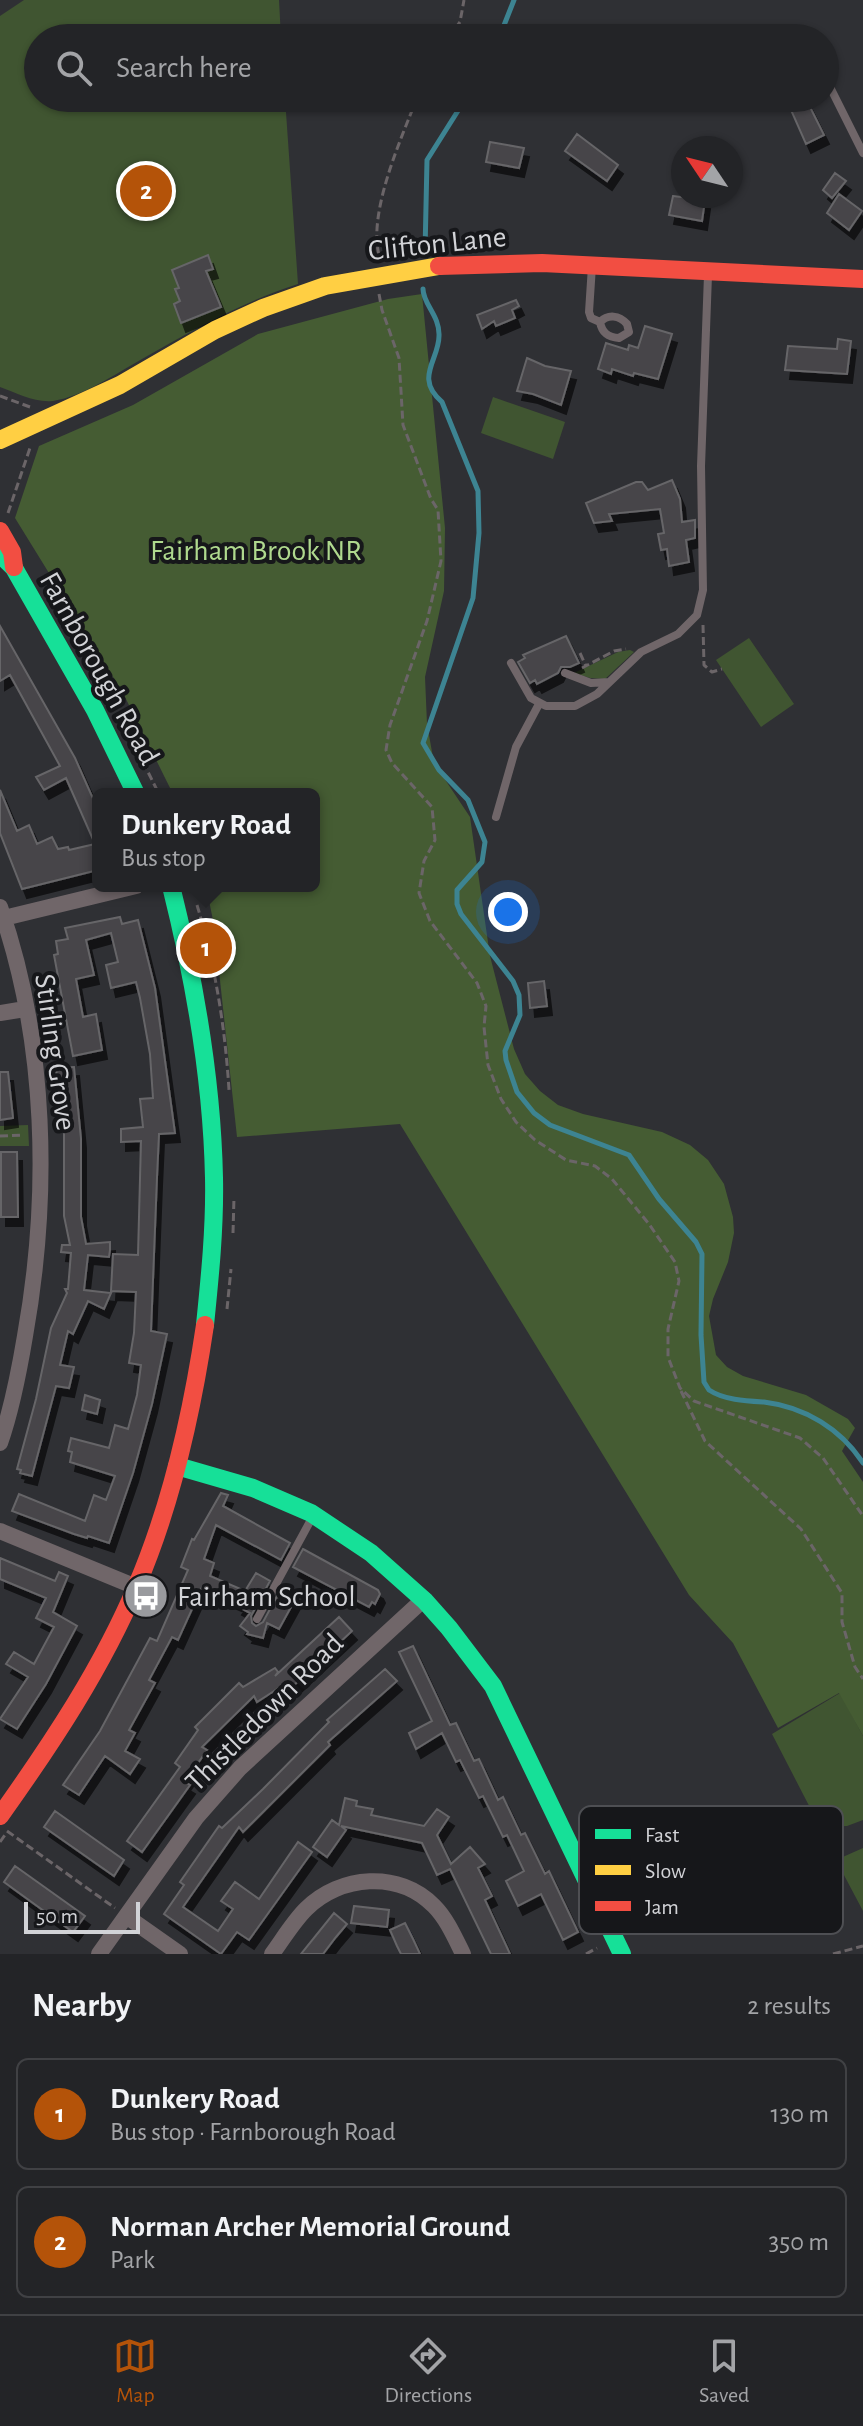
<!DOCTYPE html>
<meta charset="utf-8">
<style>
body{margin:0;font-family:"Alegreya Sans",sans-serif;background:#2b2c2f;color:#f1f3f6}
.compass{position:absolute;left:671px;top:136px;width:72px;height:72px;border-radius:50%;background:#232427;box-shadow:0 2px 6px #0004;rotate:305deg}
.scale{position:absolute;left:24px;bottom:20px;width:116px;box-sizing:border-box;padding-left:8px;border:4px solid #d2d3d7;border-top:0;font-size:22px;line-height:28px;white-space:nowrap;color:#d2d3d7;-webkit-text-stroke:6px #16171a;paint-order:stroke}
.you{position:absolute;left:508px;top:912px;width:28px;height:28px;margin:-20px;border:6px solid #fff;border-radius:50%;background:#1a73e8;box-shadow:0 0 0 12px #1a73e833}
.badge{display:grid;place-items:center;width:52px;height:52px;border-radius:50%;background:#b45309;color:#fff;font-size:26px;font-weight:700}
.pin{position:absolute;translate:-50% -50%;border:4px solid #fff;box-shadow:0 2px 8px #0006}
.popup{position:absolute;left:92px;top:788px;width:228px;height:104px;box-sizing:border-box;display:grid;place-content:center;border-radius:12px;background:#232427;filter:drop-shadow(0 2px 6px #0005);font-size:26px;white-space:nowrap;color:#a3a4a7}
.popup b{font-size:30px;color:#f1f3f6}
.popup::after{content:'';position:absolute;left:50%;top:100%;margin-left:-16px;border:16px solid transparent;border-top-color:#232427}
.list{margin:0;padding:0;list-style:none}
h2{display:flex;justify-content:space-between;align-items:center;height:104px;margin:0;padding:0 32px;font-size:34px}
h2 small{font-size:26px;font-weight:400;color:#a3a4a7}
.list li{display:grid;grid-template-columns:52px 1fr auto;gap:24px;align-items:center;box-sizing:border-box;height:112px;margin:0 16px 16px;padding:0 16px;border:2px solid #404144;border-radius:12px}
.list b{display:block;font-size:30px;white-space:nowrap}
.list p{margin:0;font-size:26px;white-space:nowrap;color:#a3a4a7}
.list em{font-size:26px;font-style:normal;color:#a3a4a7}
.icon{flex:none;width:44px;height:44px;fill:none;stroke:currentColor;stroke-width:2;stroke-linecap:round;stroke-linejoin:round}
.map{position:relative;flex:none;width:863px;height:1954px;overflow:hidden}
.search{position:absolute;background:#232427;box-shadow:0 2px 6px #0004;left:24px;right:24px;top:24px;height:88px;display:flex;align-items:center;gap:20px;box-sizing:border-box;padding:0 28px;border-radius:44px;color:#a3a4a7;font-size:30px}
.sheet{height:360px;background:#232427}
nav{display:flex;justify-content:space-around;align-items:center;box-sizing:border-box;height:112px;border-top:2px solid #404144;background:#232427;font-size:22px;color:#a3a4a7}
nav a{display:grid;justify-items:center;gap:4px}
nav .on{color:#b45309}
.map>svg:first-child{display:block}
</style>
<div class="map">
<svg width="863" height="1954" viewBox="0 0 863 1954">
<defs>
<filter id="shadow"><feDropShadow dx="5" dy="9" stdDeviation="0" flood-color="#0009"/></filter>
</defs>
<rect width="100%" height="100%" fill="#2f3034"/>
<path fill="#405531" d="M24 0H279L281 38H38V98H285L298 284C242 302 193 330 142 359 115 374 84 396 53 401 35 403 17 393 0 387V16Z
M493 397 565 422 553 459 481 433Z
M749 638 794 704 761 727 716 660Z
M630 650 634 652 605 679 590 678 574 673 618 652Z
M28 1125 29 1146H0V1126Z
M840 1693 863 1736V1820L847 1826 820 1827 772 1734Z
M863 1848V1911L836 1860Z"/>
<path fill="#455c33" d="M422 294 445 528 444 591 425 677 427 724 434 763 470 817 490 956 514 1049 525 1074 540 1091 558 1105 583 1114 662 1132 690 1145 708 1160 724 1184 733 1217 734 1233 728 1262 713 1299 709 1316 716 1355 727 1367 743 1376 806 1395 848 1419 855 1428 842 1451 863 1482V1736L839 1693 778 1728 733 1643 689 1595 400 1124 237 1137 214 925 206 886H314V794H173L123 693 15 518 39 446 133 405 258 334 388 299Z"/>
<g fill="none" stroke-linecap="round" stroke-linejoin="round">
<path stroke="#3d8492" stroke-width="5" d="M499 38 514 0
M425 252 427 160 466 98
M423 289C423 304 440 316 439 336 439 360 414 378 442 402L478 491 479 533 473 598 423 743 439 770 468 800 485 842 482 862 457 890V904L461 914 513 981 519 995 520 1015 505 1051 506 1060 517 1092 534 1113 550 1125 629 1155 659 1199 696 1242 702 1254 701 1335 704 1382 709 1390C724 1400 746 1401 764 1402 805 1407 841 1429 863 1463"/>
</g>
<path fill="#464548" stroke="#666568" stroke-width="2" filter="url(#shadow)" d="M807 101 824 135 806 144 791 110Z
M577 134 618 165 607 181 565 151Z
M490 142 524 148 519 168 486 162Z
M835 173 846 181 832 198 823 190Z
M839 194 862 211 849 230 827 213Z
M673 196 705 200 702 221 669 215Z
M208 255 213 269 206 271 221 307 181 323 174 304 180 301 175 289 179 288 172 270Z
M516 300 519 306 512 310 515 318 496 326 494 321 482 329 477 315Z
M645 326 672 334 658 379 634 373 633 376 612 369 611 374 598 369 606 343 628 350 629 345 638 348Z
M838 339 851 341 847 374 785 370 788 346 837 349Z
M527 358 545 366 571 371 561 405 533 394 517 391Z
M672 480 680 499 682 522 695 520V538L686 540 689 562 669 566 667 549 661 550 658 534 664 533 660 509 609 514 612 521 594 523 586 503 636 482H642L648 490Z
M0 626 75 758 98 810V870L22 889 0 833V790L17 831 29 825 37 844 52 837 58 849 68 847 69 850 95 844 66 778 44 790 36 777 60 766 10 675 0 681Z
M566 636 579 663 570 667H561L558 673 537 684 535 680 530 683 518 662 525 658 523 655Z
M120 917 122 924 138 920 155 988 175 1133 159 1134 157 1177 151 1331 167 1334 152 1404 133 1473 109 1543 88 1536 87 1538 74 1534 12 1511 19 1494 85 1521 94 1495 106 1500 115 1476 70 1462 72 1452 68 1451 71 1438 109 1448 115 1425 128 1429 137 1395 141 1365 129 1363 134 1333 136 1292 111 1291 113 1254 138 1255 141 1141 121 1142V1129L143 1127 140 1099 153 1098 150 1054 140 998 136 982 111 988 106 965 118 962 111 933 86 940 94 975 76 979 83 1017 96 1014 102 1050 73 1056 54 955 58 954 56 941 68 939 65 928Z
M544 981 547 1006 530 1008 528 983Z
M74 1067 81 1139V1217L86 1244 110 1242V1250L109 1257 88 1255 84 1290 111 1293 104 1309 88 1301 73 1334 68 1331 60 1365 74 1367 69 1388 56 1386 32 1476 20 1473 21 1470 17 1469 36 1399 51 1328 67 1293 65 1289H68L71 1253 61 1252 62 1245H70L64 1216V1133L56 1068Z
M0 1072H8L13 1118 0 1120Z
M1 1152H17L18 1217H1Z
M85 1395 100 1400 97 1414 82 1410Z
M221 1493 228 1495 223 1506 290 1543 281 1560 216 1525 204 1559 214 1563 210 1576 245 1591 256 1573 270 1581 251 1616 252 1623 256 1626 263 1622 282 1587 297 1596 279 1629 267 1623 263 1638 247 1634 248 1632 240 1626 250 1613 237 1606 239 1603 202 1587 178 1640 172 1637 149 1680 155 1683 129 1730 135 1733 125 1751 140 1759 130 1774 105 1756 79 1795 63 1785 100 1731 150 1638 157 1641 188 1570 181 1567 192 1539 194 1540Z
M303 1549 378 1590 380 1594 375 1604 372 1602 369 1607 293 1567Z
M0 1558 55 1581 59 1572 68 1576 53 1612 77 1626 46 1684 17 1729 0 1719 28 1677 6 1664 14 1652 34 1664 54 1627 36 1618 46 1598 0 1579Z
M339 1617 352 1631 292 1687 288 1682 257 1702 254 1696 202 1747 207 1750 185 1782 190 1785 142 1852 127 1841 180 1767 175 1763 198 1730 195 1727 239 1683 243 1687 275 1668 278 1672 275 1676Z
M413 1646 450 1725 456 1723 474 1761 479 1759 498 1800 503 1797 521 1835 525 1833 545 1874 549 1871 578 1932 563 1940 541 1894 518 1906 506 1881 524 1871 507 1835 503 1837 483 1796 479 1798 460 1760 456 1762 442 1733 416 1749 409 1733 432 1721 399 1652Z
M385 1669 397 1681 328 1742 330 1745 243 1832 239 1827 183 1907 218 1931 233 1909 221 1901 235 1882 259 1899 298 1842 312 1852 249 1940 237 1932 221 1954 164 1914 184 1885 180 1882 219 1826 222 1828 263 1789 329 1722 327 1720Z
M345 1798 357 1801 356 1806 373 1809 371 1815 424 1826 437 1809 449 1817 437 1835 451 1864 470 1847 485 1864 478 1868 492 1896 485 1900 510 1954H491L450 1869 437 1875 422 1843 341 1826 346 1830 327 1857 313 1847 332 1820 339 1825Z
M55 1811 124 1860 114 1876 44 1827Z
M15 1866 85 1916 73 1932 4 1882Z
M354 1906 389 1910 387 1927 351 1923Z
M334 1913 347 1924 336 1937 323 1954H301Z
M405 1923 413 1939 420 1954H401L397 1946 390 1930Z"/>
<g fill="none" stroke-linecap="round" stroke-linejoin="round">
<path stroke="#6b6568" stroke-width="3" stroke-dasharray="8 4" stroke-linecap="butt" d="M448 38 460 22 464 0
M379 255C368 212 401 139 417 98
M379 294 382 310 399 358 403 425 431 499 438 510 441 561 427 621 390 725 386 750 392 763 432 807 435 840 424 861 419 893 430 921 477 983 486 1006 484 1027 488 1065 501 1099 516 1122 535 1140 566 1160 595 1166 612 1179 649 1224 675 1262 679 1281 668 1329V1357L680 1388 694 1401 800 1438 823 1458 863 1516
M0 396 30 407
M8 513 31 445
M703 625 704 665 712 672 722 669
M580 653 586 666
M582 668 614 651 626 649
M143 762 159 794
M197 905C215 965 225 1026 229 1090
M208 943 220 942
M0 1136 24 1135
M233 1233 234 1197
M227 1309 231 1269
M681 1391 705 1441 801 1529 842 1593V1622L855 1667 863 1679
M7 1831 115 1908
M0 1842 5 1835
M586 1954 597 1948
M833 1954 863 1946"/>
<path stroke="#706669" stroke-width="8" d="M825 77 863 153
M592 266 589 312 591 318 600 322C608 314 619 315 627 324L629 332 619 338C608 337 602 333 600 322
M511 663 531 698 546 706H575L597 694 641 652 678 634 697 615 703 590 701 466 708 275
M565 673 591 683 609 682
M496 817 516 747 539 704
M257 1619 313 1516
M595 1897 649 1870 702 1861 743 1859"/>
<path stroke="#706669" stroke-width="16" d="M0 907C47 1042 50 1196 25 1336 19 1372 12 1409 0 1443
M4 918 136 886
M0 1013 25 1009
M0 1531 136 1587
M126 1916 180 1954
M99 1954 196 1818 240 1768 424 1599
M272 1954C283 1939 293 1922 306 1909 340 1875 399 1870 434 1906 447 1919 455 1938 463 1954"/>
<path stroke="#16e098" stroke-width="18" d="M0 554 14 568 95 710 136 794
M171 886C195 982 212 1078 214 1178 215 1227 210 1276 205 1325
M177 1466 253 1488 311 1513 371 1553 425 1601 449 1628 493 1686 622 1954"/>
<path stroke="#ffcf43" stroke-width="18" d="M0 440 120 385 215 330 263 308 325 286 439 266"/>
<path stroke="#f24e42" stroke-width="18" d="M439 266 542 263 863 279
M0 531 12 552 14 567
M0 1816C52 1743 102 1668 137 1585 172 1503 192 1413 205 1325"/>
</g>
<defs>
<g id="bus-disc" transform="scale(2.3)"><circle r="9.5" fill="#999a9e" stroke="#16171a"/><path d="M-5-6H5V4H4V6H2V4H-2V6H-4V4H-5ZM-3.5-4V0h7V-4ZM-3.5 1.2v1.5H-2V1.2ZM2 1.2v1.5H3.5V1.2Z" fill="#fff"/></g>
</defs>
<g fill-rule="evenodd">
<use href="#bus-disc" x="146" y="1596"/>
</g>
<g text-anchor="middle" stroke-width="8" stroke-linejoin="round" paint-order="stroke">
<g font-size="30" fill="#d2d3d7" stroke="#16171a">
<text transform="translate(437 243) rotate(-6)" y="10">Clifton Lane</text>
<text transform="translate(100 668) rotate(61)" y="10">Farnborough Road</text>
<text transform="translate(56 1052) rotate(82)" y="10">Stirling Grove</text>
<text transform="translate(264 1712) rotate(-45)" y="10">Thistledown Road</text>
</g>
<g font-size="30" fill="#afd98e" stroke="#16171a">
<text x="256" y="560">Fairham Brook NR</text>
</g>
<g font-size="30" fill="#d2d3d7" stroke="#16171a" text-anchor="start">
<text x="177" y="1606">Fairham School</text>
</g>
</g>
<rect x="579" y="1806" width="264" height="128" rx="12" fill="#16171a" stroke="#4e4f53" stroke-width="2"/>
<rect x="595" y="1829" width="36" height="10" fill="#16e098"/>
<rect x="595" y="1865" width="36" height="10" fill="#ffcf43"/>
<rect x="595" y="1901" width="36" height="10" fill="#f24e42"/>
<g font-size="22" fill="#d2d3d7">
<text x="645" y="1842">Fast</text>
<text x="645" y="1878">Slow</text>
<text x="645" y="1914">Jam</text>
</g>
</svg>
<svg class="compass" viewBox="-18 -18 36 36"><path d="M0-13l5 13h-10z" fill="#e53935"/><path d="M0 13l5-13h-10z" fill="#a3a4a7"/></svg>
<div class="scale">50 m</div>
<div class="you"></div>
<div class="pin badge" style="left:206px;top:948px">1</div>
<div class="popup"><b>Dunkery Road</b>Bus stop</div>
<div class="pin badge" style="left:146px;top:191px">2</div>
<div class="search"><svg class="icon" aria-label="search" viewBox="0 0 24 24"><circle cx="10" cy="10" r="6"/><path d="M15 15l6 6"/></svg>Search here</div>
</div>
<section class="sheet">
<h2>Nearby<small>2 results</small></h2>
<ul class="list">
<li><span class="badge">1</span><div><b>Dunkery Road</b><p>Bus stop · Farnborough Road</p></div><em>130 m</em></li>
<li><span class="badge">2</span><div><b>Norman Archer Memorial Ground</b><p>Park</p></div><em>350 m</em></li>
</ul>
</section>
<nav>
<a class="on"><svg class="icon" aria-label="map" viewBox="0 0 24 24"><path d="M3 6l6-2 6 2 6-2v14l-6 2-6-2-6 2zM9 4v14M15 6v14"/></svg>Map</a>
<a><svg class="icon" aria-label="directions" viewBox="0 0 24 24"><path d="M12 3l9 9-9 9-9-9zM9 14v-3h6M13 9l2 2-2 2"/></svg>Directions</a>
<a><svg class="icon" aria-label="saved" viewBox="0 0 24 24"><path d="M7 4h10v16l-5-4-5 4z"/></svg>Saved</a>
</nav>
